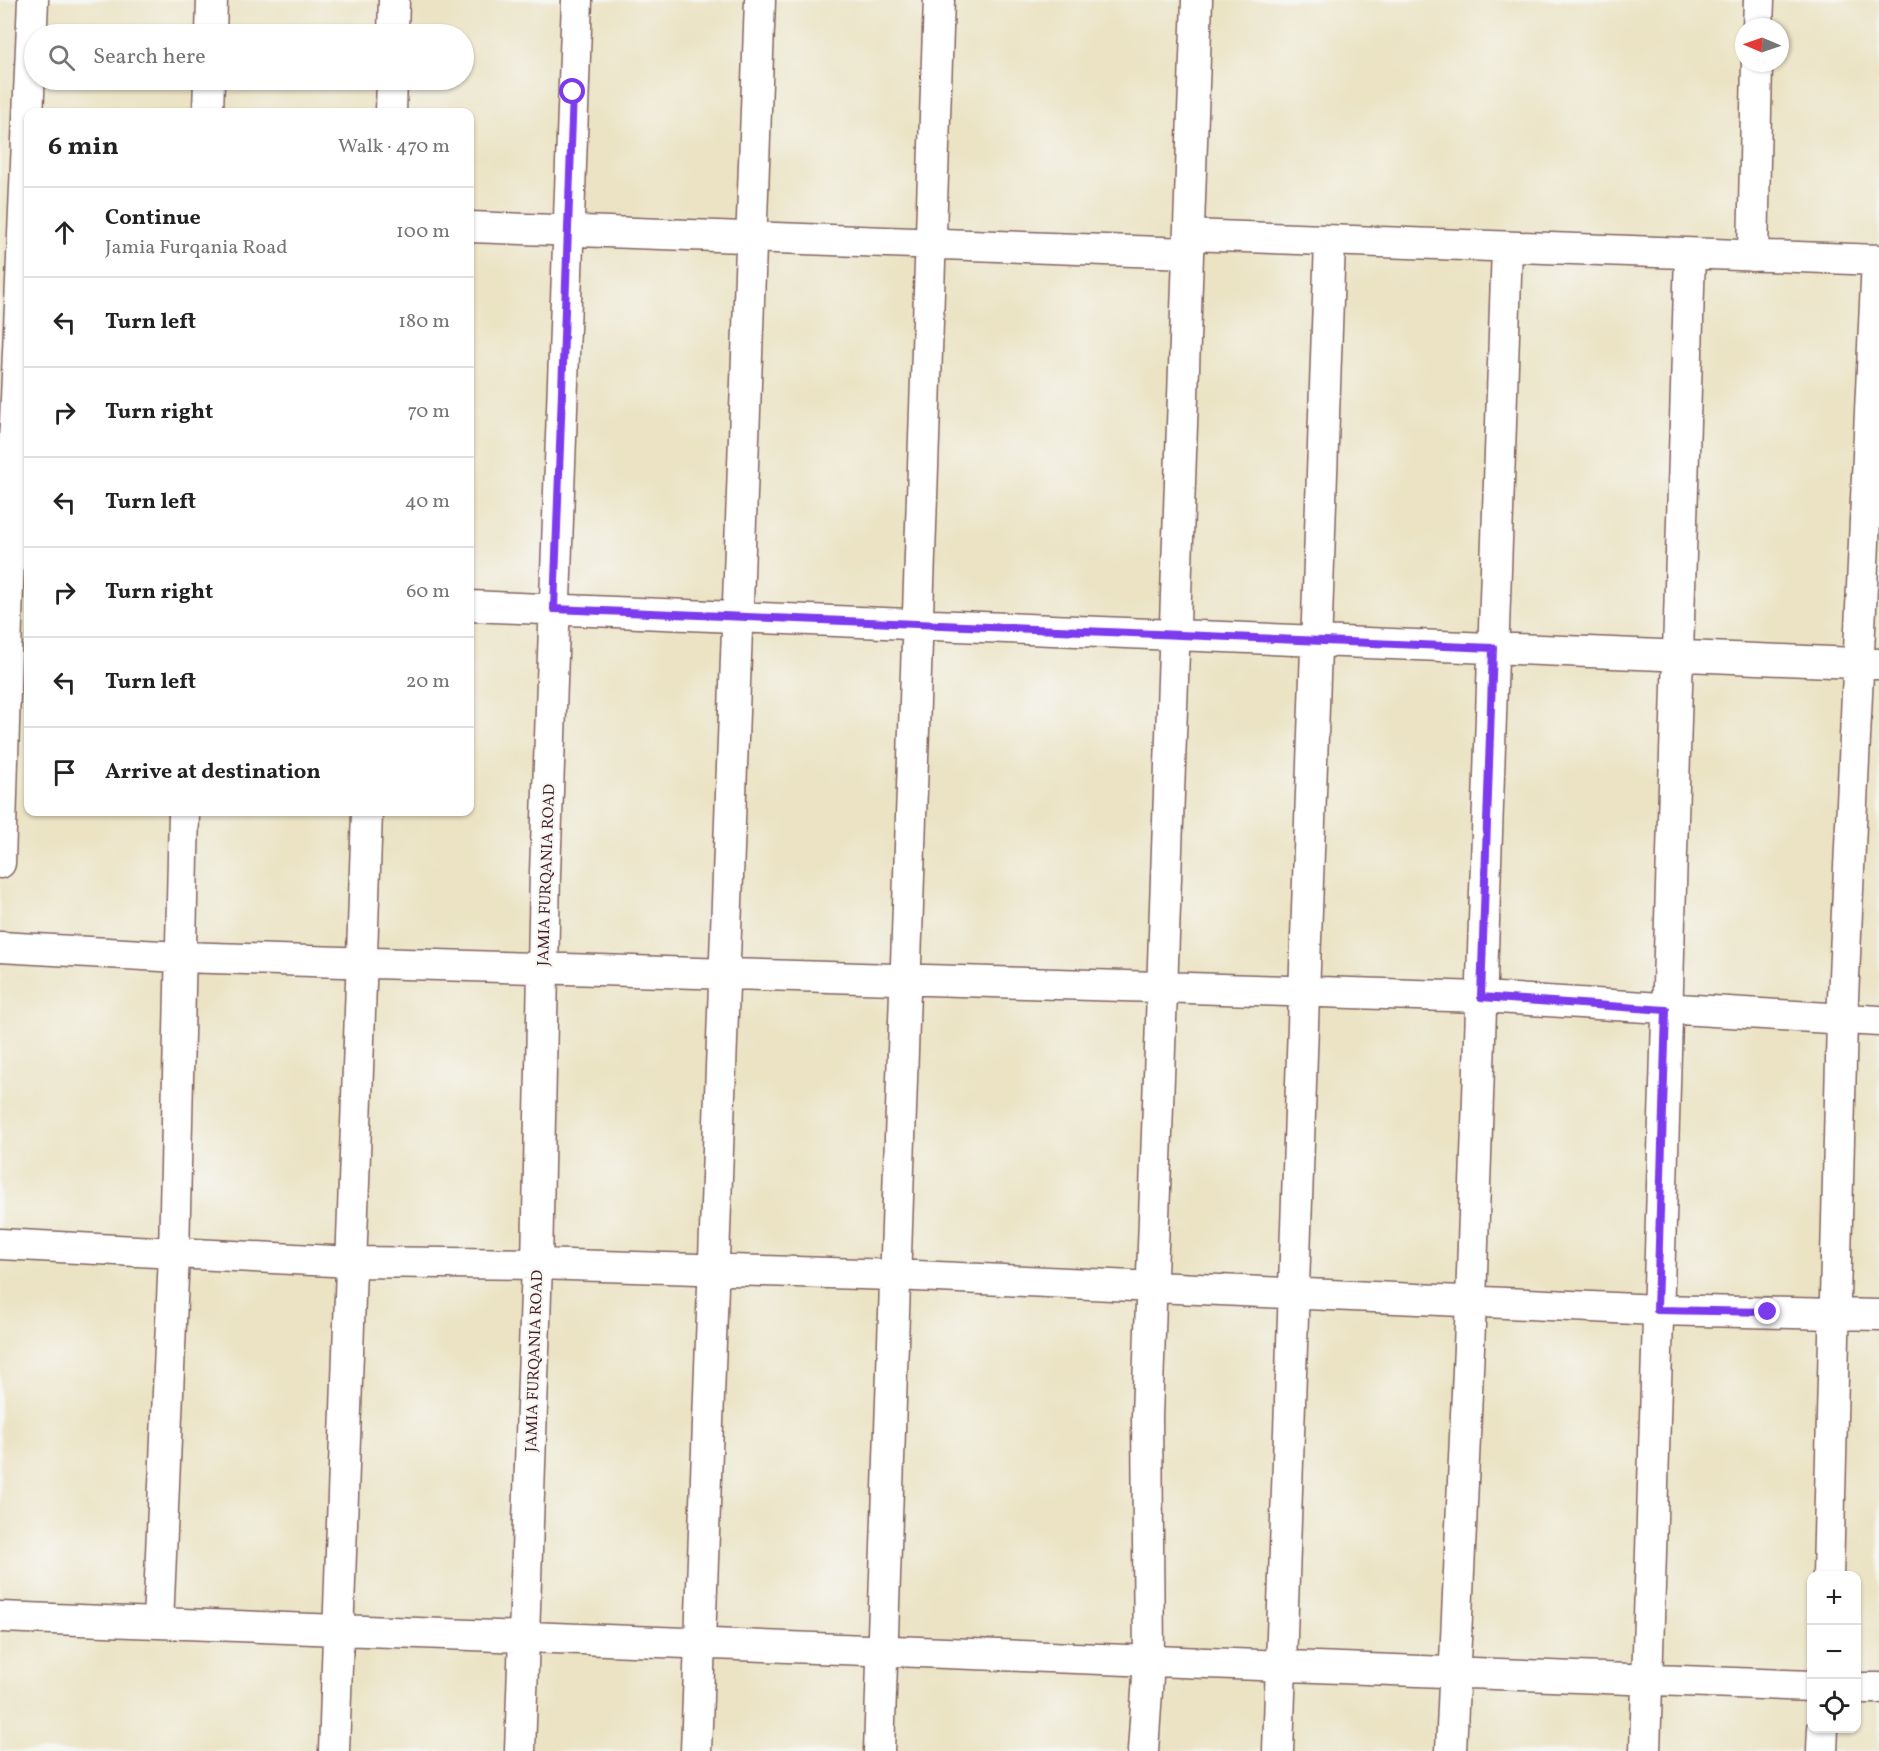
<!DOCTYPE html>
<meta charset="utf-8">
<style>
body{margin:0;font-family:Vollkorn,serif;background:#f2f2f2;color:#222}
.controls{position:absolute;right:18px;bottom:18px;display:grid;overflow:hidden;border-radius:12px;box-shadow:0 2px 4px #0004}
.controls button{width:54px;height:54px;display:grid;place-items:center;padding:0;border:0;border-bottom:2px solid #e0e0e0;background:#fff;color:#222;font:30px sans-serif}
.compass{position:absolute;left:1735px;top:18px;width:54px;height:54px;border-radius:50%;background:#fff;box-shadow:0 2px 4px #0004;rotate:272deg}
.stop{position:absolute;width:18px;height:18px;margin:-14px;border:4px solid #7c3aed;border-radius:50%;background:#fff}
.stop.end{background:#7c3aed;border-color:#fff;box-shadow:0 2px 6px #0008}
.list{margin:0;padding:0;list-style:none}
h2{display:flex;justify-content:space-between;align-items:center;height:78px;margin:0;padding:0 24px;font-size:26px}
h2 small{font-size:20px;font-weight:400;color:#767676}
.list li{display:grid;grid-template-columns:39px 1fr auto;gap:18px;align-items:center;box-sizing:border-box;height:90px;padding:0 24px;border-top:2px solid #e0e0e0}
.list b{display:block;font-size:22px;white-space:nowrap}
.list p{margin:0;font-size:20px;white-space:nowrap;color:#767676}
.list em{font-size:20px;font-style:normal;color:#767676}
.icon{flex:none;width:33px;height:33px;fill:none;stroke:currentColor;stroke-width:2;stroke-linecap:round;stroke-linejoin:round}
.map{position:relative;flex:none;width:1879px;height:1751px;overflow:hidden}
.search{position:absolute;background:#fff;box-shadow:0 2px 4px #0004;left:24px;top:24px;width:450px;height:66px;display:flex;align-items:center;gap:15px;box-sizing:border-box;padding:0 21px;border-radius:33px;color:#767676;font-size:22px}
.panel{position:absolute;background:#fff;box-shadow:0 2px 4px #0004;left:24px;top:108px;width:450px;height:708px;border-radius:12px}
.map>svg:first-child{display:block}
</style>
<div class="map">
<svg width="1879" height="1751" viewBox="0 0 1879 1751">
<rect width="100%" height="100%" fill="#f6f6f2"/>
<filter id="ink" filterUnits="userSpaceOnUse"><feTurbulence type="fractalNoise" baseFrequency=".0167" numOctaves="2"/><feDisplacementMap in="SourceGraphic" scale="12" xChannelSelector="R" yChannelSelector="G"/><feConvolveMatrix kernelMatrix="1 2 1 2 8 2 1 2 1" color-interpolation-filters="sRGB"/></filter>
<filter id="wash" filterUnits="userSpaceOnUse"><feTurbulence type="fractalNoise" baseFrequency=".008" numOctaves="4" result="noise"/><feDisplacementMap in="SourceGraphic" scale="24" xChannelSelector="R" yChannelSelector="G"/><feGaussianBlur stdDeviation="1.35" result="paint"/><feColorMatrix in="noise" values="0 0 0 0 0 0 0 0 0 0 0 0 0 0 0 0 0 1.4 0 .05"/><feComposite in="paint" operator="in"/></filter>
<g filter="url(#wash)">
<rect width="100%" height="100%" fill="#ebe3c4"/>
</g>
<g filter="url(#ink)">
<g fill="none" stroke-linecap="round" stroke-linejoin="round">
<g stroke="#826461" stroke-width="33">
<path id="minor" d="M1758 27 1759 0
M211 34 212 0
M393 34 394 0
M208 112 209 80
M391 112 392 80
M470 227 1188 253
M1189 235 1879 260
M1753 256 1757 63
M470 606 1879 664
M0 863 8 586 33 0
M0 947 179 957 1481 997 1879 1021
M0 1244 352 1262 537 1264 894 1275 1657 1310 1879 1315
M1828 1576 1842 1020 1877 260
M0 1617 1812 1686
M158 1623 174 1254 184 812
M1856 1688H1879
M334 1751 367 812
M520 1751 537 1264 545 873 577 0
M696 1751 760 0
M879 1751 939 0
M1143 1751 1149 1661 1147 1416 1197 0
M1278 1751 1330 241
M1451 1751 1471 1302 1507 247
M1645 1751 1690 254
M1822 1751 1823 1728"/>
</g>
<use href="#minor" stroke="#fff" stroke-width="30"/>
</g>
</g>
<g fill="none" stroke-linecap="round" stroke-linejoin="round" filter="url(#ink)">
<path stroke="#7c3aed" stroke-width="8" d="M573 92 554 609 1493 648 1481 997 1666 1010 1657 1310 1768 1312"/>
</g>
<g text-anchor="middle" stroke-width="4.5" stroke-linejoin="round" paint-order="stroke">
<g font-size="16" fill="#4a1f2b" stroke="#f6f6f2">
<text transform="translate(545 875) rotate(-88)" y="6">JAMIA FURQANIA ROAD</text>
<text transform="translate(533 1361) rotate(-88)" y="6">JAMIA FURQANIA ROAD</text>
</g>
</g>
</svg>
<div class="controls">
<button>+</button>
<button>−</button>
<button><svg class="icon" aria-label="locate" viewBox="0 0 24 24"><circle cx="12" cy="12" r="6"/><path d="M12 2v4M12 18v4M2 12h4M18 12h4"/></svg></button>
</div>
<svg class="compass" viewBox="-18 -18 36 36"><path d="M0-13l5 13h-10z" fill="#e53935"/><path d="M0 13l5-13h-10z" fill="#767676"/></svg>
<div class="stop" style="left:573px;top:92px"></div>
<div class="stop end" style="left:1768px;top:1312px"></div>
<div class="search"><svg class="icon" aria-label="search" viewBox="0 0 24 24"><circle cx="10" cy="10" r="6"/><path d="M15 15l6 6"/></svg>Search here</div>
<section class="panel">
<h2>6 min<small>Walk · 470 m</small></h2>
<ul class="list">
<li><svg class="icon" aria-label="ahead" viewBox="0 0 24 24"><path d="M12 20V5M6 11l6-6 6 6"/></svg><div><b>Continue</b><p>Jamia Furqania Road</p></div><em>100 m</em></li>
<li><svg class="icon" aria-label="left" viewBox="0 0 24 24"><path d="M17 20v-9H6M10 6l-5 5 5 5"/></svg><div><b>Turn left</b></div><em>180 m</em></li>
<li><svg class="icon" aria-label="right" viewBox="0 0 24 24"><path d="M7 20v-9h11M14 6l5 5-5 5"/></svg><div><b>Turn right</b></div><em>70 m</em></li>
<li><svg class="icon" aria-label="left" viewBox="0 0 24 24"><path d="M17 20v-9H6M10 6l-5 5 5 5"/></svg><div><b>Turn left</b></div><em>40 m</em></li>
<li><svg class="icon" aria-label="right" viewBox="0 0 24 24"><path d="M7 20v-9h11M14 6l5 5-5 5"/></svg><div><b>Turn right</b></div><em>60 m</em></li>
<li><svg class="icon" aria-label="left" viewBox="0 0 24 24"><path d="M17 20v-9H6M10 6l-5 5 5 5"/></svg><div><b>Turn left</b></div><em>20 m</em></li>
<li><svg class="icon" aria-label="arrive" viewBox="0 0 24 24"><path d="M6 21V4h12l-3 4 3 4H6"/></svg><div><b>Arrive at destination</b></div></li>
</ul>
</section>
</div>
